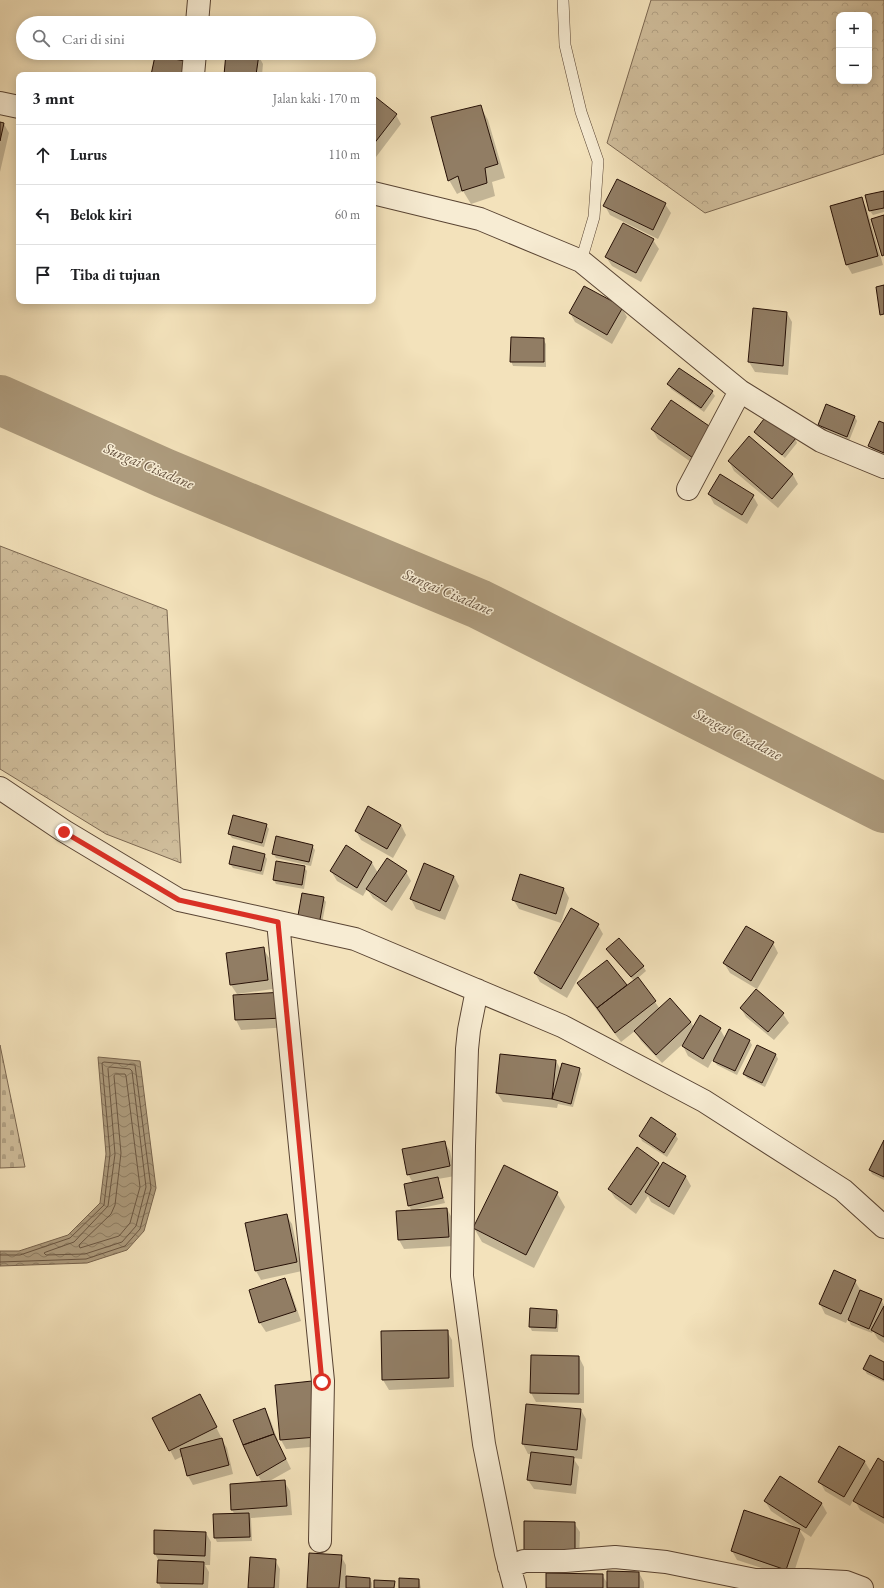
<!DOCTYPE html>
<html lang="id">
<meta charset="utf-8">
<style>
body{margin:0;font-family:"EB Garamond",serif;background:#f2f2f2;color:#202124}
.controls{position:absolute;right:12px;top:12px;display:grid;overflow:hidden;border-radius:8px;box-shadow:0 2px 10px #0003}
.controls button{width:36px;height:36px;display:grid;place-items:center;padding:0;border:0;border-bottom:1px solid #e0e0e0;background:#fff;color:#202124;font:20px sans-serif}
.stop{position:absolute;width:12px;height:12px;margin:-9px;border:3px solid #d93025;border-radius:50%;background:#fff}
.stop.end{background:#d93025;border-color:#fff;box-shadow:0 1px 4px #0008}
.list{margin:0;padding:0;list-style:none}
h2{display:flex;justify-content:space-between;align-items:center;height:52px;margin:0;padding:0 16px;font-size:17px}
h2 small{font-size:13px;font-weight:400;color:#757577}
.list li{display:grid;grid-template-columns:26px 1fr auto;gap:12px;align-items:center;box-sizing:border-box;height:60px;padding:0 16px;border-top:1px solid #e0e0e0}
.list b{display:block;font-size:15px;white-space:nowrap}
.list em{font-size:13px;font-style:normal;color:#757577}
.icon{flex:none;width:22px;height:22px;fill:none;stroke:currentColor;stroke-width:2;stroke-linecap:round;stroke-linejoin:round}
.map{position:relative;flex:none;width:884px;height:1588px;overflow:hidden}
.search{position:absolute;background:#fff;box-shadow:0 2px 10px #0003;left:16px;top:16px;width:360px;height:44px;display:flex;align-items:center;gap:10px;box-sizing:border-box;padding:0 14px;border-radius:22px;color:#757577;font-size:15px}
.panel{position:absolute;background:#fff;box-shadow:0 2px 10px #0003;left:16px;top:72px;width:360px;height:232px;border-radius:8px}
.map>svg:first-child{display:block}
</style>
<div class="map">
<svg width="884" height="1588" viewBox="0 0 884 1588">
<defs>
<pattern id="forest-crowns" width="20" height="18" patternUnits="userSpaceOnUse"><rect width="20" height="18" fill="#d0be9c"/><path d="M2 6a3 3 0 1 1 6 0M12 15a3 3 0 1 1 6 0" fill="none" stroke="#b2a285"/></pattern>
<pattern id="cemetery-stones" width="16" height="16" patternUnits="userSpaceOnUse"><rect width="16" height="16" fill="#d0be9c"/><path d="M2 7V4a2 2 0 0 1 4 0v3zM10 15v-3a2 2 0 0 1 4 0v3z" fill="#b2a285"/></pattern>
<pattern id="water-waves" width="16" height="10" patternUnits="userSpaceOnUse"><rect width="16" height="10" fill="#ad9b7d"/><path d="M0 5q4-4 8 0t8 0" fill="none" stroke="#8d7d64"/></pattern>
</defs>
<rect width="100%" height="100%" fill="#f3e2bb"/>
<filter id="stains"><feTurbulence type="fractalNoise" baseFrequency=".005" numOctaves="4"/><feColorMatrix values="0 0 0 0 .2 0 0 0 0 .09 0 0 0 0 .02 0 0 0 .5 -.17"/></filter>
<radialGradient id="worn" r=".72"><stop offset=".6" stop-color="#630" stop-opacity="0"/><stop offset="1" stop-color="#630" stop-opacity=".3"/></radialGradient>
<path fill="url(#forest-crowns)" stroke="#7b6751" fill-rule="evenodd" d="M651 0H884V154L705 213 607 143ZM839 15H869V81H839Z
M0 546 167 610 181 863 106 834 0 769Z"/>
<path fill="url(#cemetery-stones)" stroke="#7b6751" d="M0 1045 25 1167 0 1168Z"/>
<path fill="url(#water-waves)" stroke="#77634d" d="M98 1057 140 1061 156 1188 144 1231 127 1250 87 1263 0 1266V1251H19L68 1235 100 1203 106 1154Z"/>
<path fill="#0003" d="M227 53 258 55 263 64 262 75H225Z
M373 97 396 115 401 124 373 161Z
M480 106 488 120 505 178 492 182 495 196 471 204 463 191 457 194 449 180Z
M0 123 4 124 9 133 0 172Z
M884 192V212L873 215 870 211Z
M861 198 866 207 883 265 852 274 847 265Z
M665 204 671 213 658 239 610 215 605 206Z
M653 240 659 249 641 282 612 266 606 257Z
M622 308 627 317 612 344 575 322 570 313Z
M754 309 787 313 792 322 788 375 755 372 749 362Z
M543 339 546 344V367L513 366 511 361Z
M668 384 712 392 715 396 704 412 671 389Z
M671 402 701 469 658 439 652 429Z
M855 417 857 421 849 441 821 429 819 424Z
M884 424V459L875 455 870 446Z
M755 432 795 438 797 443 785 458 758 436Z
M749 437 793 475 798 484 778 508 734 471 729 461Z
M709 494 753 496 758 505 747 524 714 504Z
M266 825 269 829 264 847 232 838 229 834Z
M401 825 406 835 393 858 361 840 356 831Z
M312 846 315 850 311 866 276 858 273 853Z
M346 847 372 863 378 873 406 872 411 881 392 911 373 898 367 889 363 896 337 881 331 871Z
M264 854 267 859 263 875 233 868 230 864Z
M304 867 307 871 304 889 276 884 274 880Z
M454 876 459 886 445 920 416 909 411 899Z
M564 889 569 898 561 923 519 909 513 899Z
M323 898 326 902 321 929 301 925Z
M598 925 603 934 567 998 540 982 535 973Z
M773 943 778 953 756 991 783 1014 789 1023 774 1040 746 1017 741 1008 757 989 730 973 724 963Z
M263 948 269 958 273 989 237 994 231 985Z
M607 950 643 966 646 971 638 978 660 1009 691 1022 694 1028 700 1017 720 1029 725 1038 749 1040 752 1045 737 1075 717 1065 713 1059 708 1068 688 1056 683 1046 685 1042 662 1063 641 1041 635 1031 621 1042 584 993 578 983 607 961 627 987 634 981Z
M234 996 288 1002 290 1027 241 1030 236 1020Z
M757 1046 776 1055 778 1059 765 1087 747 1078 744 1074Z
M556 1061 561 1070 579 1069 582 1074 573 1107 558 1104 557 1108 503 1102 497 1093Z
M675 1134 678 1139 667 1157 642 1141 640 1136Z
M444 1142 450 1151 455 1176 438 1179 445 1203 413 1210V1211L447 1209 452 1218 454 1246 404 1249 399 1240 412 1211 409 1206 413 1183 408 1174Z
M884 1142V1180L872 1174 870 1170Z
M637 1148 659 1164 661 1167 663 1164 686 1177 691 1186 674 1215 651 1202 648 1196 636 1214 615 1198 609 1189Z
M557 1193 565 1207 534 1268 482 1242 474 1228Z
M286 1215 292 1224 302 1271 261 1280 256 1271 246 1224Z
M285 1280 290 1289 301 1321 266 1332 260 1323 250 1291Z
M855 1281 861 1291 881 1300 884 1305V1343L878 1339 873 1331 872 1333 851 1325 848 1319 846 1323 825 1314 820 1304Z
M557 1311 559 1315 558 1332 532 1331 530 1327Z
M447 1331 452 1340 454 1387 389 1390 383 1380 382 1332Z
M579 1357 584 1367V1403L536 1402 531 1393Z
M884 1363V1382L867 1374 864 1369Z
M276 1385 322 1446 286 1449 281 1440Z
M200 1395 221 1437 215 1441 221 1439 227 1448 233 1474 193 1485 188 1476 183 1456 175 1460 154 1418Z
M527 1405 581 1410 586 1419 582 1459 573 1458 579 1467 576 1494 534 1489 528 1480 531 1454H528L523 1444Z
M265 1409 270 1419 279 1444 291 1469 266 1483 284 1481 290 1491 292 1515 251 1518 252 1541 217 1542 215 1538 235 1515 232 1510 262 1483 258 1475Z
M840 1447 865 1462 871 1472 884 1463V1524L860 1510 854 1499 850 1506 825 1491 820 1482Z
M765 1501 822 1504 827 1513 811 1537 799 1529 805 1539 792 1578 737 1560 732 1551 798 1529 771 1511Z
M574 1523 580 1532 579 1562 530 1561Z
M206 1533 211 1542 210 1565H205L209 1572 208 1588H161L158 1582 159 1561 155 1554Z
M341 1556 346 1565V1577L370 1579 372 1583V1588H308Z
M275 1560 280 1569 279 1588H249Z
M639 1573 644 1582V1588H547L602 1575 608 1584Z
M419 1580 421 1588H400Z"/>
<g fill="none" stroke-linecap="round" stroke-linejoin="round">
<path stroke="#6a5642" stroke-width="1" d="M110 1067 130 1069 132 1071 146 1187 136 1226 122 1242 85 1254 46 1255 44 1253 46 1252 74 1242 108 1206 115 1154 108 1069Z
M116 1074H125L126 1076 140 1187 130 1223 119 1236 80 1248 79 1245 111 1214 115 1205 121 1153 114 1076Z
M0 1255H20L70 1238 104 1205 110 1154 102 1063 104 1062 135 1065 151 1188 140 1229 125 1246 86 1259 0 1262"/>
<path stroke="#ad9b7d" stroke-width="50" d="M0 400 164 473 479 604 884 808"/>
</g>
<path fill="#917d64" stroke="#261006" d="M226 53 259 54 256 75H224Z
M155 56 186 61 183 75H151Z
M373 95 397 114 373 145Z
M481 105 498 164 485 168 487 183 462 191 458 176 448 181 431 117Z
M0 122 4 123 0 141Z
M617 179 666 203 653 230 603 206Z
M884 191V208L869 211 865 195Z
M862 197 878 256 846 265 830 206Z
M884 215V255L882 256 871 219Z
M623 223 654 239 636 273 605 257Z
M884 285V314L880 315 876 287Z
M584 286 623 307 607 335 569 313Z
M753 308 787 312 783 366 748 362Z
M511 337 544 338V362H510Z
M679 368 713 391 701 408 667 384Z
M671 400 715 430 696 460 651 429Z
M826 404 855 416 847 437 818 425Z
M767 415 796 438 782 455 754 432Z
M879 421 884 423V453L868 446Z
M749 436 793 474 772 499 728 461Z
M720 474 754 495 742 515 708 494Z
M368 806 401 825 387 849 355 831Z
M233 815 267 824 262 843 228 834Z
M276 836 313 845 309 862 272 854Z
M346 845 372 862 357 888 330 871Z
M233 846 265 854 261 871 229 864Z
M387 858 407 871 386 902 366 889Z
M276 861 305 866 302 885 273 880Z
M424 863 454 876 440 911 410 899Z
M520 874 564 888 556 914 512 900Z
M302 893 324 897 319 925 297 921Z
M571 908 599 924 561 989 534 973Z
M746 926 774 942 751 981 723 963Z
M619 938 644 966 631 977 606 949Z
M264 947 268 980 230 985 226 953Z
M607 960 627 985 597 1008 577 983Z
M638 977 656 1001 615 1033 597 1008Z
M756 989 784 1013 768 1032 740 1008Z
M284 992 285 1018 235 1020 233 995Z
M670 998 691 1022 656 1055 634 1031Z
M700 1015 721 1028 703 1059 682 1046Z
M729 1029 750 1040 735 1071 713 1061Z
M757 1045 776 1054 762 1083 743 1074Z
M500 1054 556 1060 552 1099 496 1093Z
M562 1063 580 1068 571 1104 552 1099Z
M651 1117 676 1134 664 1153 639 1136Z
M884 1140V1177L869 1170Z
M445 1141 450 1166 407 1175 402 1149Z
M637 1147 659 1163 631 1205 608 1189Z
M663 1162 686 1176 669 1207 645 1192Z
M504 1165 558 1192 526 1255 473 1228Z
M438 1177 443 1198 408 1206 404 1184Z
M447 1208 449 1237 398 1240 396 1211Z
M287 1214 297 1262 255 1271 245 1223Z
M834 1270 856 1280 841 1314 819 1304Z
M285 1278 296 1311 259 1323 249 1290Z
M860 1290 882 1299 869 1329 848 1320Z
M884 1306V1337L871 1330Z
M530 1308 557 1310 556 1328 529 1327Z
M448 1330 449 1378 382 1380 381 1331Z
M531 1355 579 1356V1394L530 1393Z
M870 1355 884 1362V1380L863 1369Z
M312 1381 317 1437 280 1440 275 1385Z
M200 1394 217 1427 169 1451 152 1418Z
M526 1404 581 1409 577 1450 522 1444Z
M265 1408 274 1434 243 1445 233 1420Z
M274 1434 286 1459 257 1476 243 1445Z
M222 1438 229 1465 187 1476 180 1449Z
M839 1446 865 1461 844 1497 818 1482Z
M531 1452 574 1457 571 1485 527 1480Z
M878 1458 884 1462V1518L853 1501Z
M780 1476 822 1503 806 1528 764 1501Z
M285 1480 287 1506 231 1510 230 1484Z
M744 1510 800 1529 786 1570 731 1551Z
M249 1513 250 1537 214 1538 213 1514Z
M524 1521 575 1522V1552H524Z
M154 1530 206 1532 205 1556 154 1554Z
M309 1553 342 1555 339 1588H307Z
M250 1557 276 1559 274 1588H248Z
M158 1560 204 1562 203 1584 157 1583Z
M607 1571 639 1572V1588H607Z
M546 1573 603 1574V1588H546Z
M346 1576 370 1578V1588H346Z
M399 1578 419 1579V1588H399Z
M374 1580 395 1581 394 1588H374Z"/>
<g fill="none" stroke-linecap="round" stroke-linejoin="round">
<g stroke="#594433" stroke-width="12">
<path id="service" d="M563 0 565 45 581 112 598 161 594 217 581 261"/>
</g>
<g stroke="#594433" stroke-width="24">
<path id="minor" d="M197 23 199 0
M193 75 195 53
M0 103 19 107
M373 193 480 219 581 261 740 391 821 441 884 467
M688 489 740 391
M0 788 64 831 179 900 355 939 562 1026 704 1101 843 1190 884 1227
M278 922 323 1381 320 1541
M477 990 469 1030 467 1049 464 1146 462 1276 484 1444 506 1554 515 1588
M509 1567 524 1561H565L615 1557 666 1562 755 1580H807L846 1582 862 1588"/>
</g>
<use href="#service" stroke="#f7ecd3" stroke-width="11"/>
<use href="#minor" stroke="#f7ecd3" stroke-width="22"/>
</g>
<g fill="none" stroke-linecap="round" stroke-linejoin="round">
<path stroke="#d93025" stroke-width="5" d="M64 832 179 900 278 922 322 1382"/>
</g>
<g text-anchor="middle" stroke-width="3" stroke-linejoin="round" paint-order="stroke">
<g font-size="15" font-style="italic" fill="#634f3c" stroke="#f7ecd3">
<text transform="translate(149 466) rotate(23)" y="5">Sungai Cisadane</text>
<text transform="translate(448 592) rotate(23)" y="5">Sungai Cisadane</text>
<text transform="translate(738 734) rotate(27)" y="5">Sungai Cisadane</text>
</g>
</g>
<rect width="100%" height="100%" filter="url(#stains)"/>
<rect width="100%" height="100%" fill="url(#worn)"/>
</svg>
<div class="controls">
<button>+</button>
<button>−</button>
</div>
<div class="stop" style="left:322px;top:1382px"></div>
<div class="stop end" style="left:64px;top:832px"></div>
<div class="search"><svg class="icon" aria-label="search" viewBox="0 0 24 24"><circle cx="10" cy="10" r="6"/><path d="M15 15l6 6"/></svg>Cari di sini</div>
<section class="panel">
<h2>3 mnt<small>Jalan kaki · 170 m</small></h2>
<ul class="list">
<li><svg class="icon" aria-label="ahead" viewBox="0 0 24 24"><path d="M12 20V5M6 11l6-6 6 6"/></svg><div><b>Lurus</b></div><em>110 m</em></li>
<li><svg class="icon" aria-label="left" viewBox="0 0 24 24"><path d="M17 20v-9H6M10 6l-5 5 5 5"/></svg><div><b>Belok kiri</b></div><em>60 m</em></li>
<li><svg class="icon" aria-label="arrive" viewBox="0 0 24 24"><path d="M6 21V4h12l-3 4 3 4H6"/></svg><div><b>Tiba di tujuan</b></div></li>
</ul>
</section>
</div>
